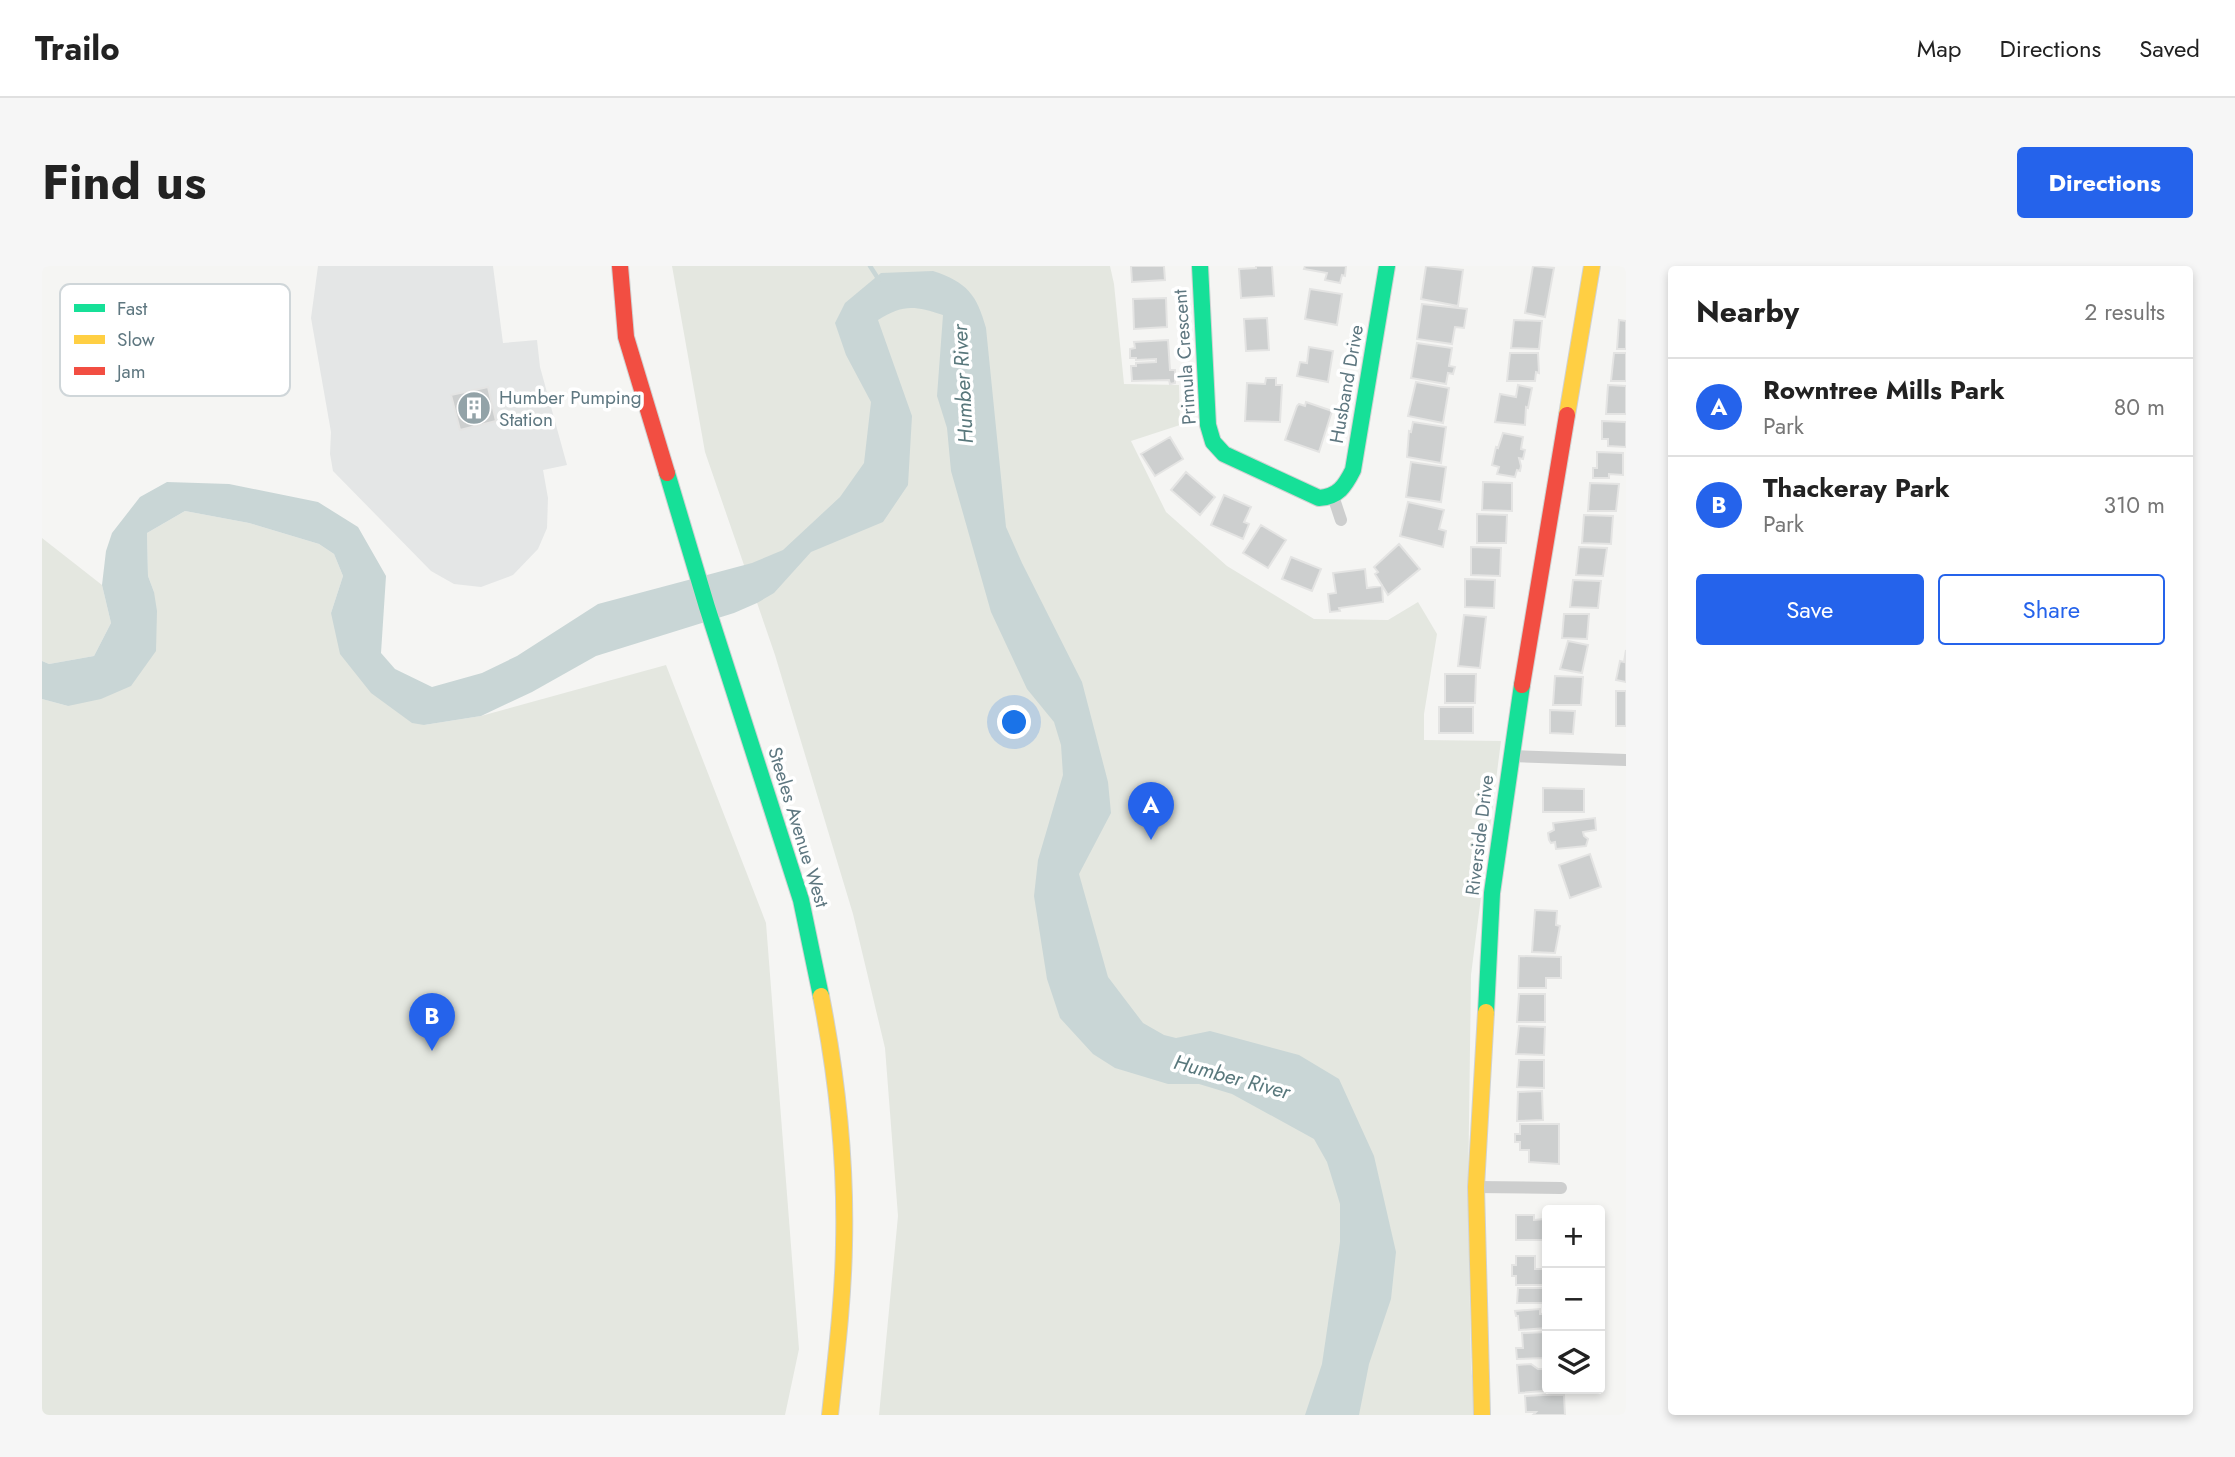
<!DOCTYPE html>
<meta charset="utf-8">
<style>
body{margin:0;font-family:Jost,sans-serif;background:#f6f6f6;color:#222}
.controls{position:absolute;right:21px;bottom:21px;display:grid;overflow:hidden;border-radius:7px;box-shadow:0 4px 10px #0003}
.controls button{width:63px;height:63px;display:grid;place-items:center;padding:0;border:0;border-bottom:2px solid #e0e0e0;background:#fff;color:#222;font:35px sans-serif}
.you{position:absolute;left:973px;top:457px;width:24px;height:24px;margin:-18px;border:5px solid #fff;border-radius:50%;background:#1a73e8;box-shadow:0 0 0 10px #1a73e833}
.badge{display:grid;place-items:center;width:46px;height:46px;border-radius:50%;background:#2563eb;color:#fff;font-size:23px;font-weight:700}
.pin{position:absolute;translate:-50% -58px;filter:drop-shadow(0 2px 4px #0008)}
.pin::after{content:'';position:absolute;top:37px;width:24px;height:21px;background:inherit;clip-path:polygon(0 0,100% 0,50% 100%)}
.list{margin:0;padding:0;list-style:none}
h2{display:flex;justify-content:space-between;align-items:center;height:91px;margin:0;padding:0 28px;font-size:30px}
h2 small{font-size:23px;font-weight:400;color:#767676}
.list li{display:grid;grid-template-columns:46px 1fr auto;gap:21px;align-items:center;box-sizing:border-box;height:98px;padding:0 28px;border-top:2px solid #e0e0e0}
.list b{display:block;font-size:26px;white-space:nowrap}
.list p{margin:0;font-size:23px;white-space:nowrap;color:#767676}
.list em{font-size:23px;font-style:normal;color:#767676}
.actions{display:flex;gap:14px;padding:21px 28px}
.actions a{flex:1;padding:16px 0;border:2px solid #2563eb;border-radius:7px;text-align:center;font-size:24px;color:#2563eb}
.actions .main{background:#2563eb;color:#fff}
.icon{flex:none;width:38px;height:38px;fill:none;stroke:currentColor;stroke-width:2;stroke-linecap:round;stroke-linejoin:round}
.map{position:relative;flex:none;width:1584px;height:1149px;overflow:hidden;border-radius:7px}
header{display:flex;align-items:center;gap:42px;box-sizing:border-box;height:98px;padding:0 35px;background:#fff;border-bottom:2px solid #e0e0e0}
header strong{font-size:33px}
nav{display:flex;gap:38px;margin-inline-start:auto;font-size:24px}
.intro{display:flex;align-items:center;justify-content:space-between;box-sizing:border-box;height:168px;padding:0 42px}
h1{margin:0;font-size:49px}
.button{padding:18px 32px;border-radius:7px;background:#2563eb;color:#fff;font-size:24px;font-weight:700}
main{display:flex;gap:42px;padding:0 42px}
aside{flex:1;background:#fff;border-radius:7px;box-shadow:0 4px 10px #0003}
.map>svg:first-child{display:block}
</style>
<header>
<strong>Trailo</strong>
<nav><a>Map</a><a>Directions</a><a>Saved</a></nav>
</header>
<div class="intro"><h1>Find us</h1><a class="button">Directions</a></div>
<main>
<div class="map">
<svg width="1584" height="1149" viewBox="0 0 1584 1149">
<rect width="100%" height="100%" fill="#f5f5f3"/>
<path fill="#e4e6e6" d="M276 0H451L461 77 495 74 498 101 525 199 501 204 506 232 505 262 496 283 471 309 439 321 412 318 389 305 291 205 288 188 289 166 269 52Z"/>
<path fill="#e4e7e0" d="M630 0H1068L1072 18 1082 118 1137 119 1138 159 1089 175 1124 246 1185 300 1272 353 1346 354 1376 336 1395 368 1382 448V474L1459 475 1429 709 1426 929 1429 1102 1435 1149H837L856 950 843 782 811 648 733 389 663 186Z
M143 245 207 257 277 278 292 288 301 310 289 347 382 459 439 450 624 399 724 657 757 1083 743 1149H0V433L26 440 112 326 106 310 105 267Z
M0 272 60 319 69 357 52 390 7 398 0 395Z"/>
<path fill="#c9d6d6" d="M891 5C925 16 935 29 944 62L964 261 980 297 1040 416 1066 516 1069 547 1037 608 1066 711 1101 757 1122 769 1134 772 1168 765 1257 789 1297 813 1332 890 1354 986 1349 1033 1327 1098 1317 1149H1263L1280 1098 1298 976V938L1285 896 1272 873 1190 828 1157 818H1126L1073 802 1051 788 1018 752 1005 713 992 630 996 594 1021 509 1019 479 1012 456 985 423 949 346 909 205 905 162 895 130 901 49C872 40 862 38 836 54L870 150 866 219 841 256 769 286 732 327 715 337 692 347 554 390 490 426 439 450 382 459 370 457 329 427 298 388 289 347 301 310 292 288 277 278 207 257 143 245 105 267 106 310 112 326 115 345 114 385 89 420 59 433 26 440 0 433V395L7 398 52 390 69 357 60 319 64 285 70 267 98 231 125 216 187 218 276 236 316 261 344 310 339 387 353 403 390 421 440 407 475 390 556 338 710 297 741 284 798 231 822 197 829 136 804 89 793 57 803 37 839 7Z"/>
<g fill="none" stroke-linecap="round" stroke-linejoin="round">
<path stroke="#c9d6d6" stroke-width="4.5" d="M828 0 837 14"/>
</g>
<path fill="#cdcfcf" stroke="#e4e4e3" stroke-width="2" d="M1089 0H1122L1123 14 1090 16Z
M1214 0H1230L1232 30 1199 32 1197 3 1214 2Z
M1263 0H1304L1303 10 1300 9 1298 17 1283 14 1285 7 1262 3Z
M1384 0 1421 4 1416 40 1379 33Z
M1491 0 1512 2 1503 51 1483 47Z
M1268 23 1300 28 1295 59 1263 53Z
M1124 32 1125 61 1092 63 1091 33Z
M1380 38 1425 43 1422 62 1413 61 1410 78 1375 73Z
M1225 52 1227 84 1204 85 1202 53Z
M1472 54 1500 55 1497 83 1469 82Z
M1577 54 1584 55V83H1575Z
M1126 74 1128 104H1133V117L1128 118 1127 114 1090 115 1089 100H1094V97L1114 96V93L1094 94V92H1088V83L1093 82 1092 76Z
M1375 77 1410 82 1407 100 1413 101 1411 108 1406 107 1404 118 1369 112Z
M1267 81 1291 85 1286 116 1255 110 1258 96 1265 97Z
M1468 87H1496L1497 107 1494 106 1493 115H1465Z
M1572 87H1584V115H1569Z
M1224 112H1234V119H1240L1238 156 1203 155 1205 117 1223 118Z
M1374 116 1407 122 1401 157 1366 150Z
M1476 119 1490 122 1486 142 1484 141 1483 159 1453 156 1458 128 1474 131Z
M1566 119 1584 120V148H1564Z
M446 121 454 155 418 164 409 129Z
M1264 136 1290 145 1277 186 1243 174 1255 140 1257 138 1263 140Z
M1560 155 1584 156V181L1566 180V173H1560Z
M1371 156 1404 161 1399 197 1365 191 1367 165 1369 166Z
M1461 167 1481 171 1479 183 1483 184 1481 193 1477 192 1479 200 1478 205 1475 204 1473 211 1455 208 1457 201 1450 199 1454 181 1456 182Z
M1128 171 1141 193 1113 210 1099 188Z
M1555 186 1581 187V209L1567 208V212H1551V202H1555Z
M1369 196 1404 201 1399 236 1364 231Z
M1144 206 1173 231 1158 249 1129 224Z
M1441 216 1470 217V245L1440 244Z
M1548 217 1577 218 1574 245H1546Z
M1182 229 1209 241 1202 256 1207 258 1201 273 1169 259Z
M1366 236 1402 244 1397 263 1404 265 1401 281 1358 270Z
M1435 248 1465 249 1464 277H1435Z
M1542 249 1571 250 1569 278 1540 277Z
M1219 259 1244 274 1226 302 1201 287Z
M1357 278 1378 303 1346 329 1333 308 1336 306 1332 301Z
M1429 281 1459 282 1458 310 1429 309Z
M1537 281 1565 282 1561 310 1534 309Z
M1249 291 1279 303 1270 325 1240 313Z
M1323 303 1325 322 1340 320 1341 336 1297 342 1298 345 1288 346 1286 328 1294 327 1291 307Z
M1423 313 1453 314 1452 342 1423 341Z
M1531 314 1559 315 1556 342 1528 341Z
M1522 348H1547L1545 373 1520 372Z
M1422 349 1444 351 1438 402 1416 400Z
M1526 375 1546 379 1540 407 1518 403Z
M1584 384V416L1574 414 1578 395 1582 396Z
M1403 408H1434L1433 437H1403Z
M1513 410 1541 411 1539 439H1511Z
M1574 425H1584V460H1574Z
M1397 441H1431V467H1397Z
M1508 444 1533 445 1531 468 1508 467Z
M1501 522 1542 523V546H1501Z
M1553 552 1554 564 1541 566 1542 570 1546 573 1544 580 1514 583 1513 576 1509 577 1507 574 1506 567 1512 564 1511 557Z
M1548 588 1559 621 1528 632 1517 599Z
M1493 644 1515 645 1514 659 1518 660 1513 687 1490 686Z
M1477 690 1519 691V712H1504V722H1476Z
M1477 728H1503V756H1475Z
M1477 760 1503 761 1502 789 1474 788Z
M1477 794H1502V822L1475 821Z
M1500 825 1501 854 1475 855 1476 826Z
M1478 858H1517V898L1487 896V884H1478V876H1473V868H1478Z
M1474 949H1492V954L1502 953V949H1505V974H1474Z
M1474 990H1493V1003H1505V1019H1474V1010H1470V999H1474Z
M1476 1022H1505V1037H1475Z
M1498 1043V1048H1505V1062L1477 1064 1476 1050H1474L1473 1045Z
M1505 1066V1092L1475 1093 1474 1082H1481L1480 1067Z
M1489 1098 1496 1103H1505V1123H1528L1477 1127 1475 1099Z
M1501 1129H1522L1523 1149H1491L1494 1146H1484L1483 1130Z"/>
<g fill="none" stroke-linecap="round" stroke-linejoin="round">
<g stroke="#d0d2d2" stroke-width="18">
<path id="fast" d="M1158 0 1166 159 1171 176 1182 188 1277 232C1296 231 1303 220 1311 204L1345 0
M625 207 665 341 759 634 779 730
M1444 746 1450 627 1480 419"/>
</g>
<g stroke="#d0d2d2" stroke-width="18">
<path id="slow" d="M1525 149 1550 0
M779 730C795 811 804 896 802 979 801 1036 794 1092 788 1149
M1440 1149 1434 921 1444 746"/>
</g>
<g stroke="#d0d2d2" stroke-width="18">
<path id="jam" d="M578 0 584 71 625 207
M1480 419 1525 149"/>
</g>
<path stroke="#cdcece" stroke-width="12" d="M1291 230 1299 254
M1468 490 1584 494
M1434 921 1519 922"/>
<use href="#fast" stroke="#16e098" stroke-width="16"/>
<use href="#slow" stroke="#ffcf43" stroke-width="16"/>
<use href="#jam" stroke="#f24e42" stroke-width="16"/>
</g>
<defs>
<g id="building-disc" transform="scale(1.75)"><circle r="9.5" fill="#93a3a8" stroke="#fff"/><path d="M-4-6H4V6H1V3H-1V6H-4ZM-2.5-4.3h1.7v1.8h-1.7ZM.8-4.3h1.7v1.8H.8ZM-2.5-1h1.7V.8h-1.7ZM.8-1h1.7V.8H.8Z" fill="#fff"/></g>
</defs>
<g fill-rule="evenodd">
<use href="#building-disc" x="432" y="142"/>
</g>
<g text-anchor="middle" stroke-width="7" stroke-linejoin="round" paint-order="stroke">
<g font-size="19" fill="#5e7780" stroke="#fff">
<text transform="translate(1142 91) rotate(-94)" y="7">Primula Crescent</text>
<text transform="translate(1304 118) rotate(-80)" y="7">Husband Drive</text>
<text transform="translate(757 561) rotate(73)" y="7">Steeles Avenue West</text>
<text transform="translate(1437 569) rotate(-83)" y="7">Riverside Drive</text>
</g>
<g font-size="19" fill="#5e7780" stroke="#fff" text-anchor="start">
<text x="457" y="138">Humber Pumping<tspan x="457" dy="22">Station</tspan></text>
</g>
<g font-size="21" font-style="italic" fill="#59787c" stroke="#fff">
<text transform="translate(921 118) rotate(-93)" y="7">Humber River</text>
<text transform="translate(1190 811) rotate(15)" y="7">Humber River</text>
</g>
</g>
<rect x="18" y="18" width="230" height="112" rx="10" fill="#fff" stroke="#cfd6d9" stroke-width="2"/>
<rect x="32" y="38" width="31" height="8" fill="#16e098"/>
<rect x="32" y="69" width="31" height="9" fill="#ffcf43"/>
<rect x="32" y="101" width="31" height="8" fill="#f24e42"/>
<g font-size="19" fill="#5e7780">
<text x="75" y="49">Fast</text>
<text x="75" y="80">Slow</text>
<text x="75" y="112">Jam</text>
</g>
</svg>
<div class="controls">
<button>+</button>
<button>−</button>
<button><svg class="icon" aria-label="layers" viewBox="0 0 24 24"><path d="M12 4l9 5-9 5-9-5zM3 14l9 5 9-5"/></svg></button>
</div>
<div class="you"></div>
<div class="pin badge" style="left:1109px;top:574px">A</div>
<div class="pin badge" style="left:390px;top:785px">B</div>
</div>
<aside>
<h2>Nearby<small>2 results</small></h2>
<ul class="list">
<li><span class="badge">A</span><div><b>Rowntree Mills Park</b><p>Park</p></div><em>80 m</em></li>
<li><span class="badge">B</span><div><b>Thackeray Park</b><p>Park</p></div><em>310 m</em></li>
</ul>
<div class="actions"><a class="main">Save</a><a>Share</a></div>
</aside>
</main>
